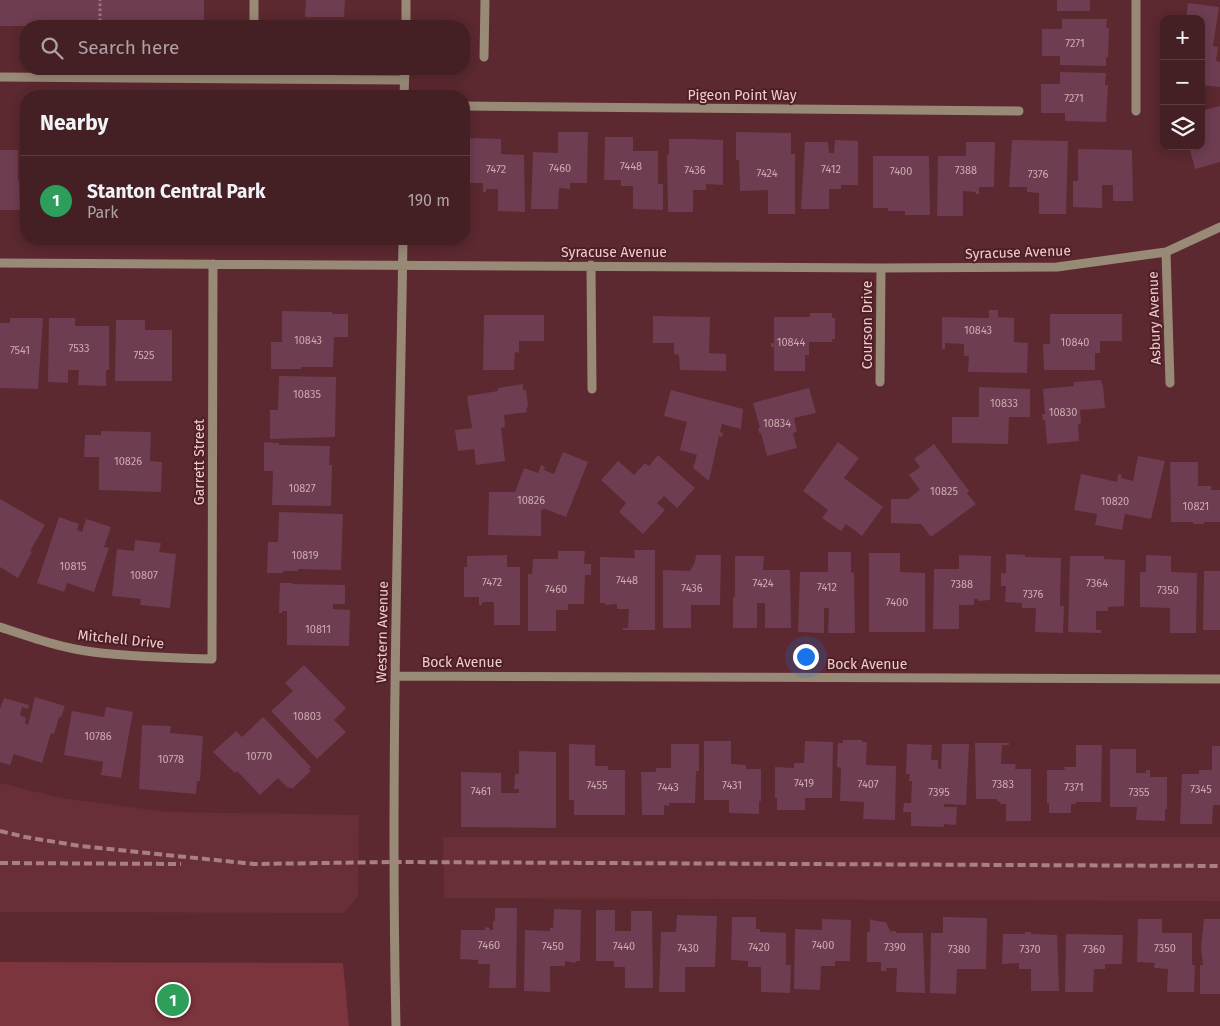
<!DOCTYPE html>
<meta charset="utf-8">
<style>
body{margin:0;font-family:"Fira Sans",sans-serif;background:#4e2c30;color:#f1f3f6}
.controls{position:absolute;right:15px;top:15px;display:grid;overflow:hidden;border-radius:10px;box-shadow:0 2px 12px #0003}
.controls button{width:45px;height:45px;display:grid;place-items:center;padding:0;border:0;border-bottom:1px solid #5c3d41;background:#441f23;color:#f1f3f6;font:25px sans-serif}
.you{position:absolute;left:805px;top:656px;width:18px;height:18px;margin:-12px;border:4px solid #fff;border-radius:50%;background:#1a73e8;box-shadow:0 0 0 8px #1a73e833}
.badge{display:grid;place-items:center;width:32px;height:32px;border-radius:50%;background:#8bbbb9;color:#fff;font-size:16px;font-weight:700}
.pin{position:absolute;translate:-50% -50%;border:2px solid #fff;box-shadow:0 1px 5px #0006}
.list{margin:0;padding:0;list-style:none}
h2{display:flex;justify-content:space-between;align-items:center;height:65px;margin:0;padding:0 20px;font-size:21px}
h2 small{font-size:16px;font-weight:400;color:#afa2a6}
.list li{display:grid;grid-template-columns:32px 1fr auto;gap:15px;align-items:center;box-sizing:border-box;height:90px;padding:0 20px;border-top:1px solid #5c3d41}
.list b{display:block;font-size:19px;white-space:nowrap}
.list p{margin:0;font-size:16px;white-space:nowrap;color:#afa2a6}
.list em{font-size:16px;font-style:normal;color:#afa2a6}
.icon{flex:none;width:28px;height:28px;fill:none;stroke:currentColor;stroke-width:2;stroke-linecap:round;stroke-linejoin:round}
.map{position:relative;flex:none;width:1220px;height:1026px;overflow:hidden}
.search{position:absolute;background:#441f23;box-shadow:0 2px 12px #0003;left:20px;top:20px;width:450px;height:55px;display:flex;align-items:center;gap:12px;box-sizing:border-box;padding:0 18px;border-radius:20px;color:#afa2a6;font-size:19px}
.panel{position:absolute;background:#441f23;box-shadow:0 2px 12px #0003;left:20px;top:90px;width:450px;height:155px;border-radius:20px}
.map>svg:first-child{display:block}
</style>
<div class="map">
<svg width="1220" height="1026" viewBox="0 0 1220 1026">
<rect width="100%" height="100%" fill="#5b292f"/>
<path fill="#692f36" d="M0 783 61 798 168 812 359 815 358 896 344 913 0 912Z
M443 837H1220V901L444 898Z"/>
<path fill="#7c343d" d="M0 962 343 963 349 1026H0Z"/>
<path fill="#6e3d51" d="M0 0H204V26H0Z
M306 0H345L344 17H305Z
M1057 0H1090V11H1057Z
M1188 3 1219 7 1213 46 1218 47 1216 61 1220 62V87L1201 85V19H1186Z
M1062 19H1107L1106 28H1109L1108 57H1106V66L1060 65V56H1042V29H1062Z
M1060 72 1106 73 1105 85H1108L1106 122 1065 121V113H1041V84H1060Z
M1220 106V162L1195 169 1189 146H1201V111Z
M558 132H588L587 183H570V189L559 188 558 209H531L533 152 558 153Z
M736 132 791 133V154H795V214H768V190L740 191 739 160H736Z
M605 137H633V151H658V184H663V210L633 209V186H621V180H604Z
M468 138 501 139V154L524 155 525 212 498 211V189H486V192H483V183H467Z
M669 139H694V154V139L723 140V185L706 184V190H693V212H668L667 155H669Z
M835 140 858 141V185H841V189H829V209H801L805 142H828L829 153H834Z
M1012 140 1068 141 1066 214H1039V193L1027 192V187H1009Z
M966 142H995L994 187H979V194H976V192L963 191V216H937L938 156H966Z
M1078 149 1132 150 1133 201H1113V185H1102V208L1073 207V181H1078Z
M0 150H18V181H19L20 210H0Z
M873 156H929L930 215H905V211H888V208H873Z
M989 310H998V317L1014 318V342L1028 343 1027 373 968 372 969 356H964V344L945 343V349H942V317L989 318Z
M282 311 332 312V314H348V337H334L333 367H301V369H271V342H282Z
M810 313H832V318H835V339H832V342H809V355H805V371H774V347H771V343H774V317H810Z
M1050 314H1122V341H1100V353H1095V370H1044L1043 344H1050Z
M484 315H544V341H519V353L515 352 514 370H483Z
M653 316 710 317 709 353 726 354V371L680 370 679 355 674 354V343H653Z
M10 318H43L38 389 0 388V323H10Z
M49 318H75V326H109V370H106V386L78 385 79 370H68V383L48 382Z
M116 320H145V330H172V381H115Z
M279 376 336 377 335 437 270 439V410H278Z
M1101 380 1102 385H1103L1105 408 1080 410 1081 423 1078 424 1079 441 1047 444 1045 420H1043L1042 414H1045L1043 389 1074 386V382Z
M523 384V390H526L528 407 526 408 527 412 504 415 505 427 501 428 505 461 476 465 474 449 458 451 455 430 472 428 467 396 498 391V388Z
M979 387 1030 389V417H1009L1008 444 952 443V417H979Z
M809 388 816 413 794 418 797 432 793 433 797 448 767 456 761 433H759L758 428H760L753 403Z
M671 390 743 409 741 429 722 424 720 432 723 433 722 437 719 436 709 481 693 468 697 455 680 450 687 422 664 416Z
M101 431 151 432 150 461 162 462 161 492 99 490V457H84L85 435H101Z
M264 442 279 443V445L330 446 329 465H332L331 506 272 505 273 471H264Z
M838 442 859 458 844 478 883 507 862 536 846 524 841 531 822 518 828 510 803 491Z
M934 444 969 491 967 493 976 504 931 537 921 524 891 523V499H908L920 490 909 475 920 467 914 459Z
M563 452 588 462 566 517 545 509 541 510V536L488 535 489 492H515L524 468 538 473 541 465 545 467 544 470 554 474Z
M658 455 695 488 677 508 664 496 657 503 665 510 643 534 619 512 626 503 601 480 618 461 634 475 645 463 649 466Z
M1138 456 1165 461 1151 519 1125 514 1122 530 1095 525 1097 514 1074 510 1081 474 1117 482 1118 474 1122 475 1121 478 1133 481Z
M1170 462H1198V486H1211V490H1220V522H1204V524H1193V522H1171Z
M0 499 45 525 30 551 32 552 18 578 0 567Z
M279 512 343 514 341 570 298 569V571H283V573H267L268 542H278Z
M59 517 79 524 77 530 82 532 86 519 111 527 104 547 109 548 94 592 67 583 64 592 37 583Z
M135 540 161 543 159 552 176 554 170 608 140 605 141 599 112 596 117 549 134 551Z
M634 550H655V630H623V628H628L629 609H617V604L605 605V603H600V557L635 558Z
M558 551H585L584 564H591V575H585L584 604H568V610H556V631H528V574H532L533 559H558Z
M828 552H851V572L854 573 855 633H828L829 608H824V633L798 632 800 572H828Z
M869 553H900V572L925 573V632H869Z
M1006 554 1025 555V557L1061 558 1060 606H1064L1063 633 1035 632 1036 608H1022V603L1005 602 1006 586H1001V573L1006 574Z
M507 555V567H520V625H494V602H482V605H479V597H464V567H467V556Z
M696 555H721L720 605H691V628H663V570L690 571 695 562Z
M959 555 991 556 990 600 978 601V599H974V605H959V629H933L934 569H959Z
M1146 555 1171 556V572L1197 573 1196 633H1170V608L1140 607V572H1146Z
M735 556H764L763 570H790L791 628H765V603H757V628H733V597H735Z
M1070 556H1104V559L1125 560 1124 606 1108 607V611H1096V630H1101V633L1068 632Z
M1204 571H1220V630H1203Z
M280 583H292V584L345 585V604H333V609L350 610 349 646 287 645V611H282V613H279Z
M304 665 346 708 334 720 346 732 317 759 271 711 293 691 285 683Z
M35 697 65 706 61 717H59L54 734 51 733 42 763 14 754 10 765 0 762V709L4 698 29 705 28 709 22 707 20 715 26 718 25 723 28 725Z
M106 707 133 712 121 778 101 775 103 762 64 755 72 711 104 717Z
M263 717 311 767 309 769 311 771 292 789 290 787 288 788 278 778 260 795 237 771 235 773 213 752 236 731 242 737Z
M142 725 171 726 170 733 203 736 200 781H197L196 794 139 789Z
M843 740H862V742H867L866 765 896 766 895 820 863 819 864 802 840 801 841 768 837 767 838 743H843Z
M704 741H731V764L746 765V769H761V801H759V814L729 813V800H704Z
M805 741 833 742 832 798H805V810H777V798H775V767L794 768V763H804Z
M975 743H1009V745H1002L1001 764H1016L1015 769H1031V821H1006V804H1000L1001 802 997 801V799H976Z
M569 744 595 745V766H608V770H625V815H574V800H569Z
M671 744H699V771H696L695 803H669V806L664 805V815H642L641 772H656V768H671Z
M907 744 932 745 931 760H938V769H941L942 744H969L966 805 944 804V807H957L956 825 944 824V827L911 826V812H903L904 803H911L912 781H909L910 774H906Z
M1076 745H1102L1101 802H1076V804H1071V813H1049V803H1047V770H1065L1064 767H1076Z
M1212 746H1220V805H1213L1212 824H1180L1182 774H1199V770H1212Z
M1110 749H1136V773H1146V770H1150V777H1167V809H1165V821L1136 820 1137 807H1110Z
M519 751 556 752V828L461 827V772L501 773V793H519V789H514L515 774H519Z
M495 908H517L516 988H489L490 964H478V960L460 959 461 930H485V927L490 928V930H493V921H495Z
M554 909 581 910 580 961H576L575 963 565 961V966H550V992L524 991 525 930 550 931V928H553Z
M596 910H615V931H631V911H652L653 988H625V967H614V961H596Z
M677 915 717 916 715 967H685V992H659L661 932H676Z
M732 917H756V929H760V932L786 933V965H791L790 993 761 992V967H748V961L731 960Z
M943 917 987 918 986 969H957L956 994 930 993 931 933H943Z
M822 919 851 920 850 961H835V966H821L820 990 794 989 795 929 822 930Z
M870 919 876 921 886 922 891 933V931H896V933H923L925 993 896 992 897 968H886V971H881V962H867V932H870Z
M1138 919H1162V933H1192V965H1195L1194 992H1167L1168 969 1154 968 1155 963 1137 962Z
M1204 919H1220V994H1200V965H1203L1201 947Z
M1025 932H1031V934L1057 935 1059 991H1031V969H1019V963L1002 964 1003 934H1025Z
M1066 934 1123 935 1122 964H1105V969H1094L1093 992H1065Z"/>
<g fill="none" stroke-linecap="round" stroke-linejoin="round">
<path stroke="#a0757a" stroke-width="3" stroke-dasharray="2.5 2.5" stroke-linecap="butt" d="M100 26V0"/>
<path stroke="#998a77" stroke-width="9" d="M254 26V0
M406 26V0
M484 57 485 0
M0 77 404 80
M404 96 405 69
M464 106 1019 111
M1136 111V0
M1166 252 1170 383
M0 263 881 268 1057 267 1166 252 1220 227
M591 265 592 389
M880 382 881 268
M0 627C30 637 61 648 93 652 132 657 173 658 212 659L213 264
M395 676 1220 679
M396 1026C390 764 399 501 403 239"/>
<path stroke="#a87f83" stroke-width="4" stroke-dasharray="8 4" stroke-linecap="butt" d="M0 831 25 837 80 846 254 864 395 862 1220 866
M0 863 181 864"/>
</g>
<g text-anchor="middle" stroke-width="4" stroke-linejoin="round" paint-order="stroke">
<g font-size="11" fill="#cea9b0">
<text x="1075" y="47">7271</text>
<text x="1074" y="102">7271</text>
<text x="631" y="170">7448</text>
<text x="560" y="172">7460</text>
<text x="496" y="173">7472</text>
<text x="831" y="173">7412</text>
<text x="695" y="174">7436</text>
<text x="966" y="174">7388</text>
<text x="901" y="175">7400</text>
<text x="767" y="177">7424</text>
<text x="1038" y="178">7376</text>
<text x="978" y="334">10843</text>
<text x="308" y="344">10843</text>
<text x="791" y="346">10844</text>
<text x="1075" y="346">10840</text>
<text x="79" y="352">7533</text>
<text x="20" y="354">7541</text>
<text x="144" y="359">7525</text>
<text x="307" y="398">10835</text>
<text x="1004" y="407">10833</text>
<text x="1063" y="416">10830</text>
<text x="777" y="427">10834</text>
<text x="128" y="465">10826</text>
<text x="302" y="492">10827</text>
<text x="944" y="495">10825</text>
<text x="531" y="504">10826</text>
<text x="1115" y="505">10820</text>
<text x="1196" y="510">10821</text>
<text x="305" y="559">10819</text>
<text x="73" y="570">10815</text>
<text x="144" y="579">10807</text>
<text x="627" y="584">7448</text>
<text x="492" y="586">7472</text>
<text x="763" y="587">7424</text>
<text x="1097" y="587">7364</text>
<text x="962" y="588">7388</text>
<text x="827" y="591">7412</text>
<text x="692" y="592">7436</text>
<text x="556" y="593">7460</text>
<text x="1168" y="594">7350</text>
<text x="1033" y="598">7376</text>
<text x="897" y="606">7400</text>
<text x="318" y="633">10811</text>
<text x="307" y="720">10803</text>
<text x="98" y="740">10786</text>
<text x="259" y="760">10770</text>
<text x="171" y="763">10778</text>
<text x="804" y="787">7419</text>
<text x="868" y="788">7407</text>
<text x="1003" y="788">7383</text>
<text x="597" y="789">7455</text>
<text x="732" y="789">7431</text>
<text x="668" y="791">7443</text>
<text x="1074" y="791">7371</text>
<text x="1201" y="793">7345</text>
<text x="481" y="795">7461</text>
<text x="939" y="796">7395</text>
<text x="1139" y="796">7355</text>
<text x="489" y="949">7460</text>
<text x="823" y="949">7400</text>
<text x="553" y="950">7450</text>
<text x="624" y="950">7440</text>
<text x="759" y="951">7420</text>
<text x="895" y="951">7390</text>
<text x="688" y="952">7430</text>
<text x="1165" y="952">7350</text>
<text x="959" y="953">7380</text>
<text x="1030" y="953">7370</text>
<text x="1094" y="953">7360</text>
</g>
<g font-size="14" fill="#eecdcf" stroke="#4f1f25">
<text x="742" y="100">Pigeon Point Way</text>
<text x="614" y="257">Syracuse Avenue</text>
<text transform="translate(1018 252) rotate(-2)" y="5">Syracuse Avenue</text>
<text transform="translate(1154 318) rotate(-92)" y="5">Asbury Avenue</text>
<text transform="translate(867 325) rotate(-90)" y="5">Courson Drive</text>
<text transform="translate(199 462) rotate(-90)" y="5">Garrett Street</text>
<text transform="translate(382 632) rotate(-89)" y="5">Western Avenue</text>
<text transform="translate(121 639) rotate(6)" y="5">Mitchell Drive</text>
<text x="462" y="667">Bock Avenue</text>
<text x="867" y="669">Bock Avenue</text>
</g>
</g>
</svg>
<div class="controls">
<button>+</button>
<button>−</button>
<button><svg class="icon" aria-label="layers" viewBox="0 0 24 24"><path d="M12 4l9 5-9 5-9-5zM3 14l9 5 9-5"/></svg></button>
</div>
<div class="you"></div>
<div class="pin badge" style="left:173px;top:1000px;background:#2e9e5b">1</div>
<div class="search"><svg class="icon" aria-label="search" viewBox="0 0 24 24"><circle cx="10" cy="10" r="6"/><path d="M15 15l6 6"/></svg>Search here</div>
<section class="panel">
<h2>Nearby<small></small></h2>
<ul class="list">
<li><span class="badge" style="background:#2e9e5b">1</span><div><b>Stanton Central Park</b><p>Park</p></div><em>190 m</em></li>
</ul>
</section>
</div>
